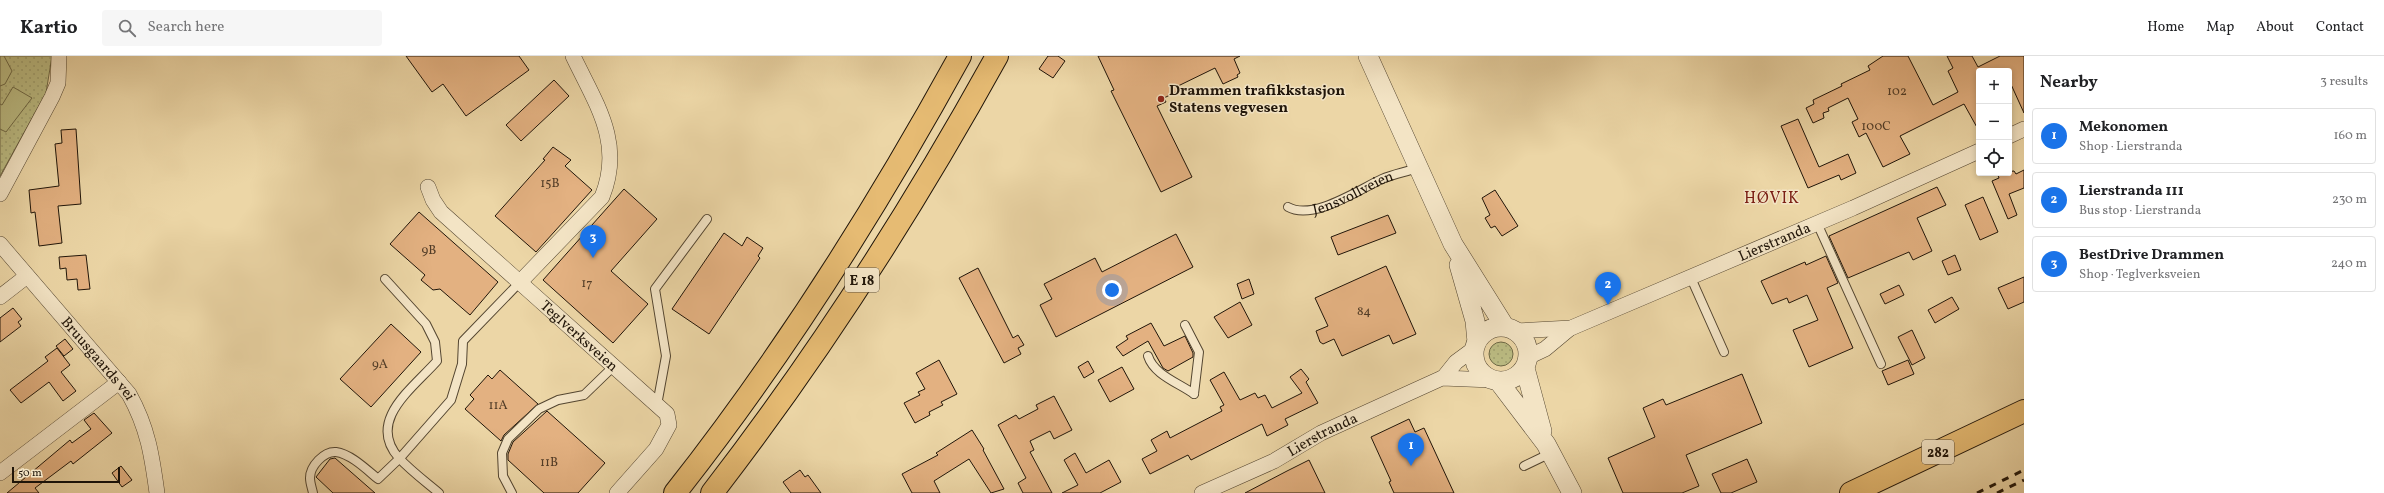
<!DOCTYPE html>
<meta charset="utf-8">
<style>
body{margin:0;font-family:Vollkorn,serif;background:#f6f6f6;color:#202124}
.controls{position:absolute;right:12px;top:12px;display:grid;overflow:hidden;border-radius:4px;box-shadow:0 2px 6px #0003}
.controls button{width:36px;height:36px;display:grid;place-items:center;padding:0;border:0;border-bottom:1px solid #e0e0e0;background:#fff;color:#202124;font:20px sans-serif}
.scale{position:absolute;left:12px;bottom:10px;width:108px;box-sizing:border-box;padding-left:4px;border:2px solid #201509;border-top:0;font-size:11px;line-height:14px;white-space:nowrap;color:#201509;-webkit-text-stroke:3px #f3e4c5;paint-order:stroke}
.you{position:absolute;left:1112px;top:234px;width:14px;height:14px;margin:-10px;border:3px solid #fff;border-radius:50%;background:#1a73e8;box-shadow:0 0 0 6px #1a73e833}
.badge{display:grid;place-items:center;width:26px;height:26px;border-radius:50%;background:#1a73e8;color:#fff;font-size:13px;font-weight:700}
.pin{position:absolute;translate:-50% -33px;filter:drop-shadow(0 1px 2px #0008)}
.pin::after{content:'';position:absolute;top:21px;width:14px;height:12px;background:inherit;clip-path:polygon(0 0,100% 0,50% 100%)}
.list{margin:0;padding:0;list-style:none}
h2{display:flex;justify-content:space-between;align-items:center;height:52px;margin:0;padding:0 16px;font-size:17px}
h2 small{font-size:13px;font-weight:400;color:#757577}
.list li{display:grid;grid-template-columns:26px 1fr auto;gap:12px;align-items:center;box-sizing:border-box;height:56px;margin:0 8px 8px;padding:0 8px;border:1px solid #e0e0e0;border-radius:4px}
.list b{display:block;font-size:15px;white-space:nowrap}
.list p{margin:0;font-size:13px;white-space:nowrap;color:#757577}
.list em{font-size:13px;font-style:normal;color:#757577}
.icon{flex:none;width:22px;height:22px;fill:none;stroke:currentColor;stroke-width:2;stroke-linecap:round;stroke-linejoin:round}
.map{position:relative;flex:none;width:2024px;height:437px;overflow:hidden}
header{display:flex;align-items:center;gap:24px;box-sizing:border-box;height:56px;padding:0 20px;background:#fff;border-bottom:1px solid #e0e0e0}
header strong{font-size:19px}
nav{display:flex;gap:22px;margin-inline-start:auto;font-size:14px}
.search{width:280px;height:36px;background:#f6f6f6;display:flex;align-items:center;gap:10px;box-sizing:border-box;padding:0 14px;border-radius:4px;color:#757577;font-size:15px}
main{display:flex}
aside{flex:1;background:#fff}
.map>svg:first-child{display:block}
</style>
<header>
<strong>Kartio</strong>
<div class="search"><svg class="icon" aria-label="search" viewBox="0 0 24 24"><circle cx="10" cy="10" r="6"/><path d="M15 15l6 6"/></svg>Search here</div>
<nav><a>Home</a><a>Map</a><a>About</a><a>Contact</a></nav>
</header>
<main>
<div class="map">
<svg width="2024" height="437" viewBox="0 0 2024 437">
<defs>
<pattern id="green-dots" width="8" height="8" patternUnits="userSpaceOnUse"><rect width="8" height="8" fill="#bcbd84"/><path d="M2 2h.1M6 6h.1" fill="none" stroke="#a1a271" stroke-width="1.8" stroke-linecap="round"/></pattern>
</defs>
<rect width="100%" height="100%" fill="#ecd6a6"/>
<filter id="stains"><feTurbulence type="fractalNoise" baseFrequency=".005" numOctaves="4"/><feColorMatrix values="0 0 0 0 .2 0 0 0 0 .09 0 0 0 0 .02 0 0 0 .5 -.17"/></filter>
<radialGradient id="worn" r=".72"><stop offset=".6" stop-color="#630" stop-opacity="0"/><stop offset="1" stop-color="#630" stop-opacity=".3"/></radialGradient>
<path fill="url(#green-dots)" stroke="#6e6946" d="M0 0H52L46 37 0 120Z
M1489 298a12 12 0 1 1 24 0a12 12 0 1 1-24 0Z"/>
<path fill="#bcbd84" stroke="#6e6946" d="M0 0H4L12 15 5 28 0 30Z
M13 31 32 42 6 76 0 73V48L2 49Z"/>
<path fill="#e3b181" stroke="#201509" d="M406 0H519L529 14 466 60 443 28 432 36Z
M1048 0H1058L1065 5 1053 22 1039 13Z
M1098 0H1240L1234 3 1240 17 1237 19 1238 21 1223 28 1215 12 1176 31 1178 35 1164 42 1166 46 1157 50 1192 121 1161 136 1111 35 1114 34Z
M1883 0H1908L1933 49 1958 36 1948 15 1953 12 1947 0H1972L1978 11 2000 0H2024V57L2009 24V15H1979V75L1964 48 1900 80 1910 98 1883 111 1866 77 1859 81 1852 66 1858 63 1848 42 1828 52 1829 55 1823 57 1824 62 1813 67 1806 52 1814 48 1813 44 1842 30 1841 28 1870 14 1868 10Z
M554 24 569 40 521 85 506 69Z
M1798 63 1819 111 1848 98 1856 117 1841 124 1839 119 1808 132 1781 70Z
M76 73 81 148 58 150 62 187 39 190 35 156 31 157 29 134 59 130 55 88 62 87 61 74Z
M553 91 571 104 565 110 592 134 536 196 495 160 545 104 543 103Z
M2024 114V132L2009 138 2017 159 2008 163 1992 125 1999 122 1997 117 2014 115 2016 118Z
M1937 131 1946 149 1917 162 1932 195 1913 204 1909 196 1848 222 1829 180Z
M624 133 657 163 611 215 648 248 613 287 543 224Z
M1495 134 1518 170 1502 180 1495 170 1491 172 1485 162 1490 159 1482 142Z
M1983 141 1998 176 1980 184 1965 149Z
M419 156 498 226 470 259 440 233 433 234 421 224 425 219 390 188Z
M1388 159 1396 177 1338 199 1331 181Z
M724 177 742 190 747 181 763 192 758 200 760 202 709 278 672 253Z
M1176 178 1193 211 1056 281 1040 249 1052 243 1044 228 1095 202 1102 216Z
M86 199 90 233 78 234 77 223 67 224 66 212 60 213 59 201Z
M1955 199 1961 214 1948 219 1942 205Z
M1826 200 1838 227 1827 232 1853 292 1809 311 1793 274 1818 264 1807 239 1789 247 1787 242 1772 248 1761 225 1805 206 1806 209Z
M1386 210 1416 278 1393 288 1389 279 1342 300 1334 283 1323 288 1320 286 1316 275 1328 270 1315 242Z
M978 212 1013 282 1018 279 1024 289 1018 292 1021 298 1004 307 959 222Z
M2024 221V246L2008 253 1998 232Z
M1249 223 1254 238 1242 243 1237 228Z
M1899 229 1904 239 1885 248 1880 238Z
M1952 241 1959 253 1935 267 1928 254Z
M1240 246 1252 269 1228 282 1214 261Z
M13 252 22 263 18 266 21 270 0 286V262Z
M1151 267 1164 290 1185 280 1193 297V301L1168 315 1163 312 1148 285 1123 300 1116 291 1128 283 1126 280Z
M391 268 421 296 371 351 340 323Z
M1912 274 1925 302 1912 309 1898 281Z
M65 283 73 293 64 300 56 290Z
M57 292 70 309 61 316 76 335 63 345 49 326 21 347 10 334 48 305 45 301Z
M939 304 957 338 941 346 943 349 929 356 930 359 915 367 904 347 920 339 918 336 925 333 916 317Z
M1908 304 1914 318 1888 329 1882 315Z
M1088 305 1094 316 1084 322 1078 311Z
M1122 311 1134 333 1110 346 1098 324Z
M1301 313 1309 323 1306 326 1318 347 1285 363 1288 369 1267 380 1262 368 1191 404 1188 399 1150 418 1142 403 1157 395 1151 384 1167 375 1170 382 1222 355 1220 351 1224 349 1210 324 1224 316 1240 344 1255 337 1258 342 1265 339 1272 352 1302 337 1290 321Z
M500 314 538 348 504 379 501 385 465 353 474 343 470 339 488 319 492 323Z
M1742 318 1762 367 1686 399 1699 430 1682 437H1623L1608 402 1655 381 1643 352 1663 343 1666 349Z
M1054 340 1072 374 1054 383 1050 375 1030 385 1034 394 1030 396 1052 437H1023L1018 427 1026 422 998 369 1016 359 1019 363 1038 353 1036 349Z
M547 355 605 407 578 437H544L508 404V398L513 386Z
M94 357 112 377 73 408 71 405 35 432 39 437H7L70 384 72 387 91 373 84 364Z
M1409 363 1415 376 1424 372 1454 437H1394L1389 426 1391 425 1371 381Z
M972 374 984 393 983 394 1004 433 991 437 969 403 934 425 940 437H912L902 418 938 399 936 397Z
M1075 397 1086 417 1109 404 1121 426 1100 437H1062L1078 429 1064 404Z
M335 402 375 437H333L316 421 330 403Z
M1747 403 1757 426 1731 437H1721L1712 418Z
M1309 404 1325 437H1245L1287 415Z
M121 410 132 424 122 431 112 417Z
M800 414 805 421 808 419 821 437H791L783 426Z"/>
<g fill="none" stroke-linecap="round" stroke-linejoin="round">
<g stroke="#534530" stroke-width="10">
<g id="service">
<path id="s1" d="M1288 151C1313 165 1358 134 1382 123 1393 118 1406 116 1417 112"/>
<path d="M1817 167 1881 308"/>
<path d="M1691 222 1724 296"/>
<path d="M385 223 426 268 435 286 437 305C412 333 366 365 399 402 411 415 426 426 439 437"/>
<path d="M1185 269 1199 296 1194 338"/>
<path d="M1148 300C1154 319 1179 327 1194 338"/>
<path d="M657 349 666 300 655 233 707 163"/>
<path d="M1524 410 1551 397"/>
<path d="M313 437C312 432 310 427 310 422 310 410 324 395 336 396 351 398 367 414 378 423L400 402 451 344 462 308 463 285 521 225"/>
<path d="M512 437 503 420 502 397 508 383 539 353 558 344 584 339 614 310"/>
</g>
</g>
<g stroke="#534530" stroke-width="16">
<g id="minor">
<path d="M2009 80 2024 73"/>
<path id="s2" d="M428 131 433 144 441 156 667 358 669 369 656 393 617 437"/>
<path d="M0 138 52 41 58 27 59 0"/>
<path id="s3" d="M0 188 129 338C148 372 152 400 157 437"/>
<path d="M521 225 602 141C624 87 596 48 573 0"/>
<path d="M0 241 27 220"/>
<path id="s4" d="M1516 275 1571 272 1853 152 1979 95"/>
<path d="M1528 301 1545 293 1569 273"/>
<path d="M1444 321 1456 306 1475 292"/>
<path d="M0 417 119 326"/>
<path id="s5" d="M1202 437 1274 405 1321 377 1442 322 1492 324"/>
</g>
</g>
<g stroke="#534530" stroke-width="20">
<path id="tertiary" d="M1368 0 1453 188 1505 271
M1459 209 1475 265 1477 286
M1474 298a27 27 0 1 1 54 0a27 27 0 1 1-54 0Z
M1525 312 1542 375
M1499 326 1546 388 1572 437"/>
</g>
<g stroke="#201509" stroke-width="24">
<path id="primary" d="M1851 437 2024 355"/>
</g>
<g stroke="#201509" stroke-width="24">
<path id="motorway" d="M675 437C783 300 876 153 960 0
M712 437C818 300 913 152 997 0"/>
</g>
<use href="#service" stroke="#f3e4c5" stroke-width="8"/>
<use href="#minor" stroke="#f3e4c5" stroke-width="15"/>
<use href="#tertiary" stroke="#f3e4c5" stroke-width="19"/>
<use href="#primary" stroke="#e6bb73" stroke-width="22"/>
<use href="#motorway" stroke="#e6bb73" stroke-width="22"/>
<path stroke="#201509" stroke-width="3" stroke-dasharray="7 7" stroke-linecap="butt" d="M1977 437 2024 414
M1997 437 2024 424"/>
</g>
<circle fill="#8f2418" stroke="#f3e4c5" stroke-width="1.5" cx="1161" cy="43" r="4"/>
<g text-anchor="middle" stroke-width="3" stroke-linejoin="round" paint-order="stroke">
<g font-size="13" fill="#513c27">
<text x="1897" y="39">102</text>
<text x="1876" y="74">100C</text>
<text x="550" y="131">15B</text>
<text x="429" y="198">9B</text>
<text x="587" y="231">17</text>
<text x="1364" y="259">84</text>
<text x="380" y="312">9A</text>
<text x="498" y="353">11A</text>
<text x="549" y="410">11B</text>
</g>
<g fill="#f3e4c5" stroke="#5f5341" stroke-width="1">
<rect x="845" y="212" width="34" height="24" rx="3"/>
<rect x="1922" y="384" width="32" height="24" rx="3"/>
</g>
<g font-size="14" font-weight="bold" fill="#201509">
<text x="862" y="229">E 18</text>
<text x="1938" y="401">282</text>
</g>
<g font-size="15" font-weight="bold" fill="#201509" stroke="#f3e4c5" text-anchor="start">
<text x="1169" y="39">Drammen trafikkstasjon<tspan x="1169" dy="17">Statens vegvesen</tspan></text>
</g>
<g font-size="15" fill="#201509" stroke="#f3e4c5">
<text dy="5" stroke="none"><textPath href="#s1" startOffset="69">Jensvollveien</textPath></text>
<text dy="5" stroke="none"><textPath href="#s4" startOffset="276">Lierstranda</textPath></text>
<text dy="5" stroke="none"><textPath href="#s2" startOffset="214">Teglverksveien</textPath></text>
<text dy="5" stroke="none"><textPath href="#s3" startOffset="151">Bruusgaards vei</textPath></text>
<text dy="5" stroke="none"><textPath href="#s5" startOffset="134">Lierstranda</textPath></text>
</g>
<g font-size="16" letter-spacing="1" fill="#7a1f14" stroke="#f3e4c5">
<text x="1772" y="147">HØVIK</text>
</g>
</g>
<rect width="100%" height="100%" filter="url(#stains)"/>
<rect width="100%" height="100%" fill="url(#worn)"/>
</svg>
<div class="controls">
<button>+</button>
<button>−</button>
<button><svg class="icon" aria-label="locate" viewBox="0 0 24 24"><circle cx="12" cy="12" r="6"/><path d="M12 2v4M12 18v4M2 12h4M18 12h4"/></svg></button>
</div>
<div class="scale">50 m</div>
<div class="you"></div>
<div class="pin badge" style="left:1411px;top:410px">1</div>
<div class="pin badge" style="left:1608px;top:249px">2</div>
<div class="pin badge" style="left:593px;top:202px">3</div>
</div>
<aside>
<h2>Nearby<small>3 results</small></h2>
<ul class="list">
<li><span class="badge">1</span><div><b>Mekonomen</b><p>Shop · Lierstranda</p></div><em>160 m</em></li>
<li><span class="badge">2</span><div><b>Lierstranda 111</b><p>Bus stop · Lierstranda</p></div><em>230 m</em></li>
<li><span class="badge">3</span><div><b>BestDrive Drammen</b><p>Shop · Teglverksveien</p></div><em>240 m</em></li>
</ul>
</aside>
</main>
